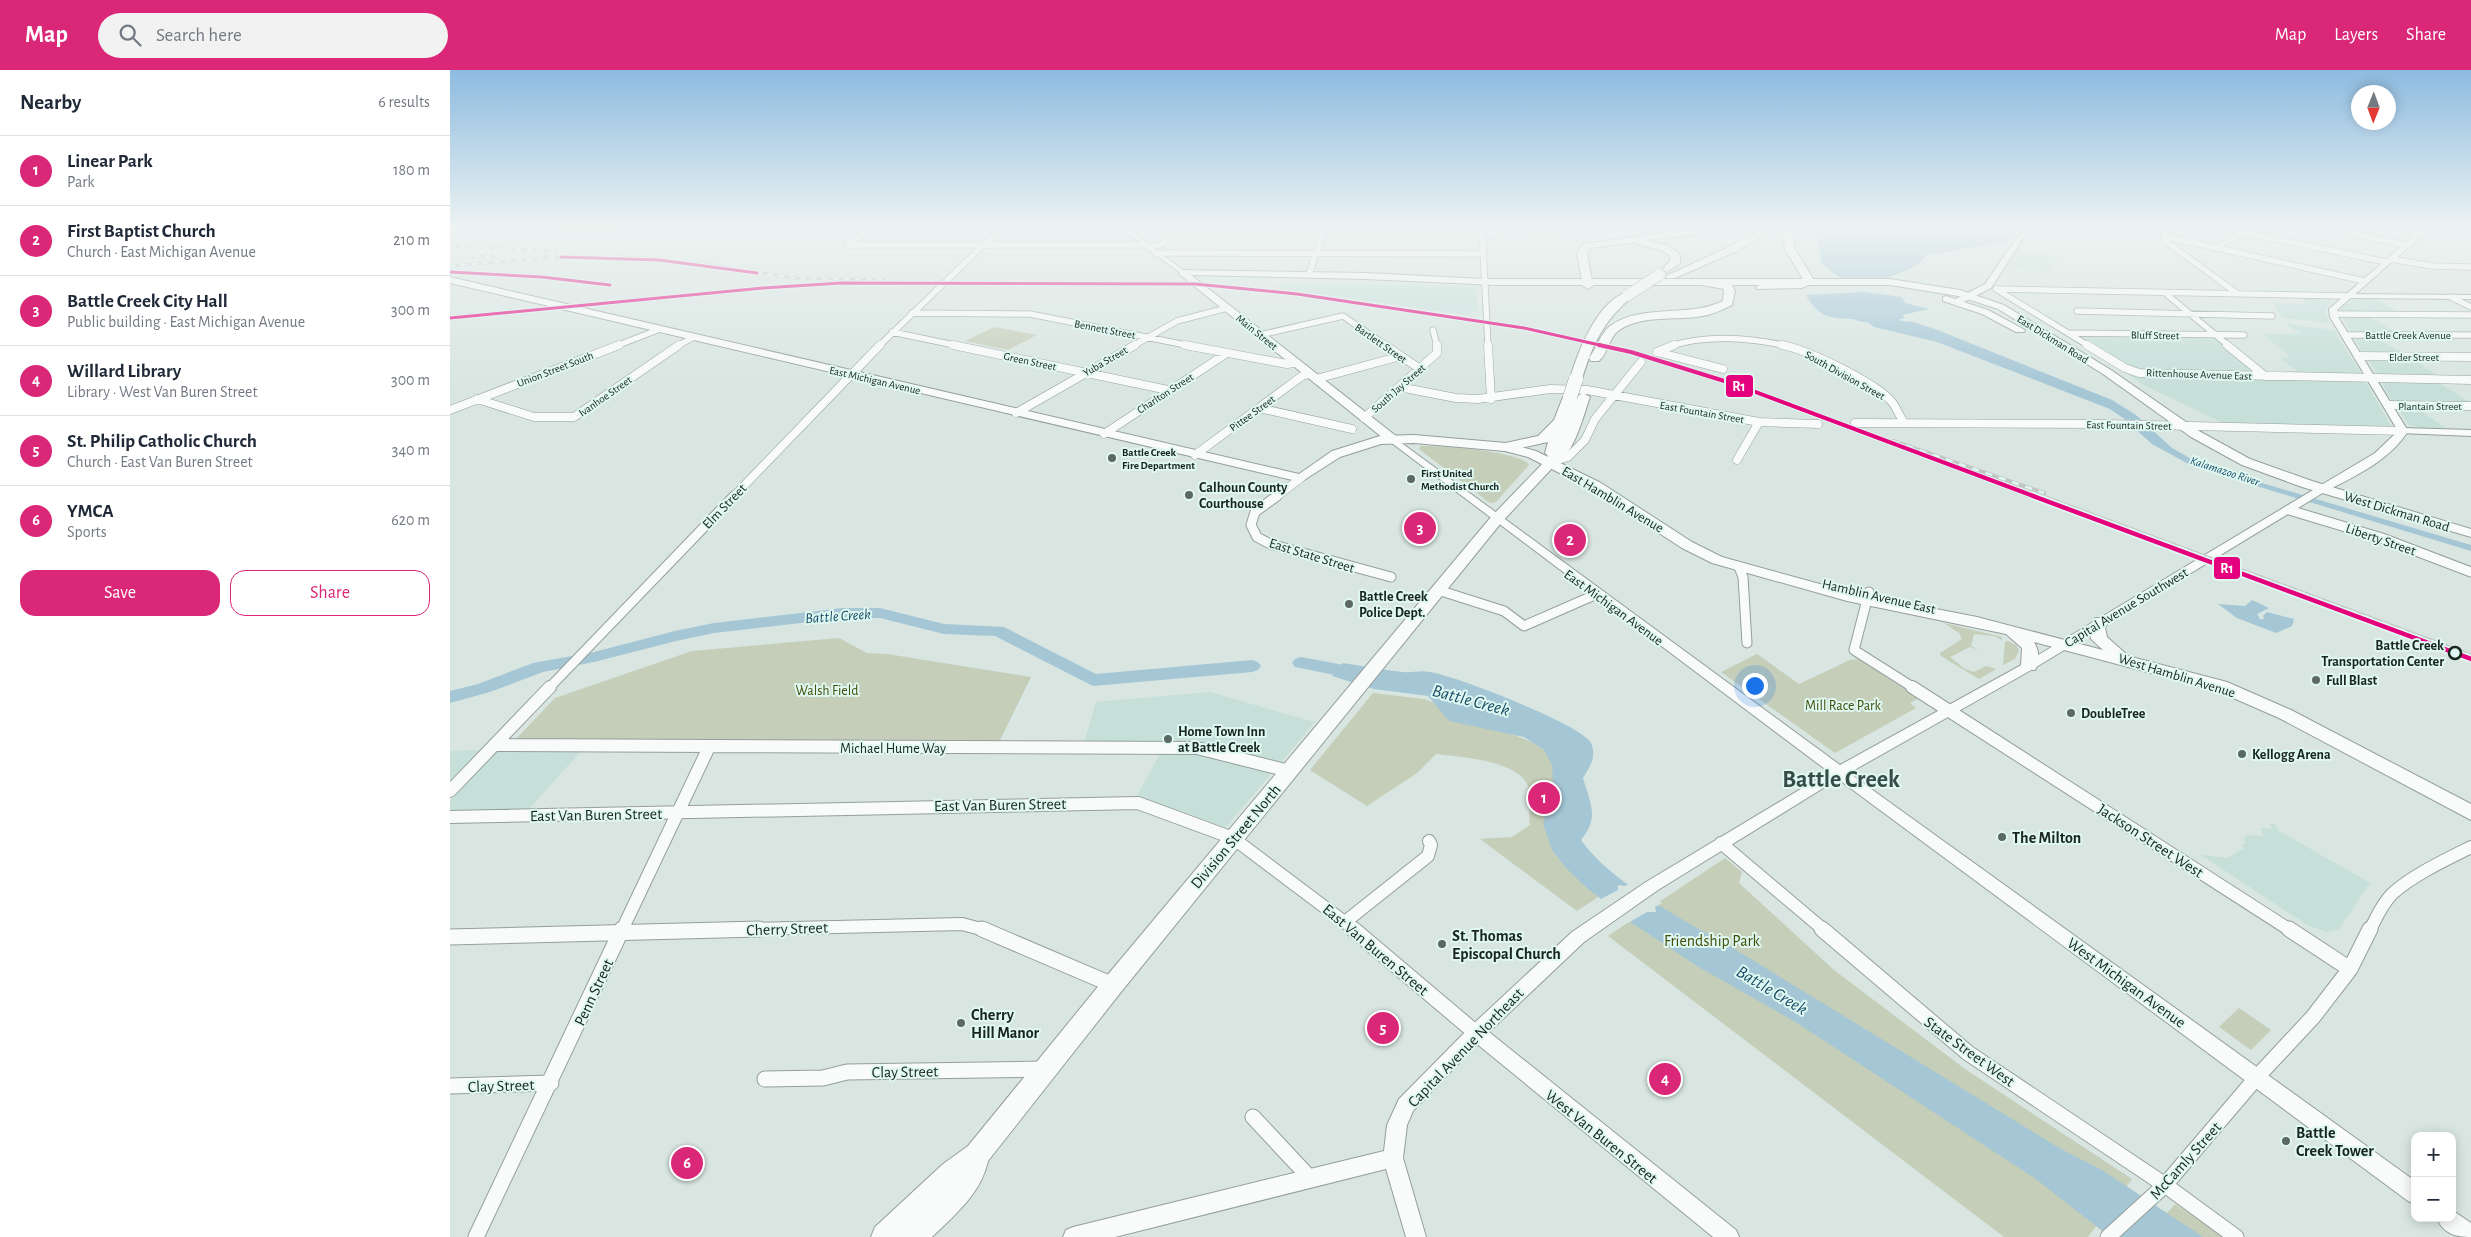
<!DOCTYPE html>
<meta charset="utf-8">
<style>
body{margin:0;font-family:"Alegreya Sans",sans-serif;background:#f2f2f3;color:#1f2937}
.controls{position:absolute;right:15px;bottom:15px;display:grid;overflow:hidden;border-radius:10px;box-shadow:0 2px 12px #0003}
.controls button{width:45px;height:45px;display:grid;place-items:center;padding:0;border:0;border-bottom:1px solid #e0e1e3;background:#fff;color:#1f2937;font:25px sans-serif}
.compass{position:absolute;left:1901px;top:15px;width:45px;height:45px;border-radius:50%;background:#fff;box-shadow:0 2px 12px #0003;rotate:181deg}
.you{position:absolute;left:1304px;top:615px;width:18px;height:18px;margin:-12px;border:4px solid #fff;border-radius:50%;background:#1a73e8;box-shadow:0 0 0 8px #1a73e833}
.badge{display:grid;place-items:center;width:32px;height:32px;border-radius:50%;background:#db2777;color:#fff;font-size:16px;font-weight:700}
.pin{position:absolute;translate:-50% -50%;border:2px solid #fff;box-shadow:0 1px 5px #0006}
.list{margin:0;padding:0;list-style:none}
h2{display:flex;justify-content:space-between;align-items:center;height:65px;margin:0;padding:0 20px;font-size:21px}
h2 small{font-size:16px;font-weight:400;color:#747a83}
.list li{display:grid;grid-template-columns:32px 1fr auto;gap:15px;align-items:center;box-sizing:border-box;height:70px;padding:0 20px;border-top:1px solid #e0e1e3}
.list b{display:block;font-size:19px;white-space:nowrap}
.list p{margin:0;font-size:16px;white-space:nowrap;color:#747a83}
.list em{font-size:16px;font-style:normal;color:#747a83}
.actions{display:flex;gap:10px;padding:15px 20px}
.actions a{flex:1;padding:11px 0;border:1px solid #db2777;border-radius:15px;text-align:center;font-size:18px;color:#db2777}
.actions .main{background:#db2777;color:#fff}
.icon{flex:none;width:28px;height:28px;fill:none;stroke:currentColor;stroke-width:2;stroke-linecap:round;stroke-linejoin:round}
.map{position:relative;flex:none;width:2021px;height:1167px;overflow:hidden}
header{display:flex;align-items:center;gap:30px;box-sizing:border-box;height:70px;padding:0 25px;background:#db2777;color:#fff}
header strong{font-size:24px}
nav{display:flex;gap:28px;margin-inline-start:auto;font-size:18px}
.search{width:350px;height:45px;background:#f2f2f3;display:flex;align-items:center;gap:12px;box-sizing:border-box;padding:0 18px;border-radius:28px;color:#747a83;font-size:19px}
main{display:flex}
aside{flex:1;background:#fff}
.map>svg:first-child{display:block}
</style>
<header>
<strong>Map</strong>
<div class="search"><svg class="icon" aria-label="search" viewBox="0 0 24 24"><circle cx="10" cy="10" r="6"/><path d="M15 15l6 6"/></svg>Search here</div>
<nav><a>Map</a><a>Layers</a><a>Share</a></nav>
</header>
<main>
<aside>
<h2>Nearby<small>6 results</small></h2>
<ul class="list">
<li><span class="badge">1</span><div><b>Linear Park</b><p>Park</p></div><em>180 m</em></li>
<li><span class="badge">2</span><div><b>First Baptist Church</b><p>Church · East Michigan Avenue</p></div><em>210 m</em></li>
<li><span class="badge">3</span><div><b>Battle Creek City Hall</b><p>Public building · East Michigan Avenue</p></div><em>300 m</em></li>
<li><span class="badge">4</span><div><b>Willard Library</b><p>Library · West Van Buren Street</p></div><em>300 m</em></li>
<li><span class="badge">5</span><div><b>St. Philip Catholic Church</b><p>Church · East Van Buren Street</p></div><em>340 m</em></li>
<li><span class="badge">6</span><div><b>YMCA</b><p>Sports</p></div><em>620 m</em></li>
</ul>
<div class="actions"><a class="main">Save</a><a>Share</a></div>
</aside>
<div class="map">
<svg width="2021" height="1167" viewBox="0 0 2021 1167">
<rect width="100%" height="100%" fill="#d8e5e1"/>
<path fill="#c6dfd8" d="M1567 180 1607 187 1598 203 1556 196Z
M830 213 1026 216 1028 241H1023L1019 245 826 218Z
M1853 227 1882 230 1875 241 1880 253 1832 248 1824 233 1855 234Z
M1906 228H1924L1952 244H1890L1892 237Z
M1890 245H1917L1947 263 1901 262Z
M1836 254 1884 260 1911 304 1852 305 1830 288 1840 287 1813 264H1851Z
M1633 265 1764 268 1805 302 1684 299 1628 267Z
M1924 267 1944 278 1958 286H1915L1904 267Z
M1916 287H1958L1992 308 1929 305Z
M1677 304 1910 311 1917 314 1941 356 1773 353 1694 315Z
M1987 312 2021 333 1943 332 1932 314 1937 312Z
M1965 337 1997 359 1972 358 1959 355 1948 338Z
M760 622 864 652 830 694 751 677 633 676 646 632Z
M51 678 133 679 78 740 0 742V731Z
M29 680 0 711V681Z
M711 682H740L824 700 776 757 687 726Z
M1820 754H1825L1829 761 1920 813 1889 859 1877 862 1859 856 1751 785 1778 788 1794 778 1792 774 1796 773 1794 770 1796 765 1814 766 1810 758 1822 759Z"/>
<path fill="#c4ceb8" d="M115 156H171L163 161H107Z
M544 257 587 265 558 280 515 271Z
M970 376C987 375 1072 381 1079 395L1046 432 1040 433 969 379Z
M1494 553 1552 567V570L1544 566 1524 564 1521 576 1529 580 1520 577 1500 587 1515 599 1524 602 1536 596 1546 599 1529 609 1491 586 1490 583 1512 569 1509 563Z
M389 568 417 583 437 584 581 607 549 672 66 669 105 628 242 581Z
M1558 571 1566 575 1569 580 1565 589 1553 595 1555 572Z
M1307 584 1349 614 1400 590 1408 589 1469 628 1460 633 1466 638 1385 683 1271 602Z
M923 623 974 629 1084 673 1106 689 1144 819 1148 827 1127 841 1030 769 1062 767 1080 755C1079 747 1080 722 1078 716 1068 690 1010 687 986 684L967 703 917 736 860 700Z
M1275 788 1292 802 1289 813 1384 900 1515 999 1682 1109 1638 1167H1554L1158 866Z
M1789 938 1821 960 1801 980 1769 957Z
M1725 1134 1774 1167H1696Z"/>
<path fill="#a5c6d5" d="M1370 156H1569L1560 171 1477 185C1463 204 1417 217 1394 209 1386 206 1377 198 1371 193L1367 160Z
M1415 222 1452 227 1455 233 1479 239 1452 245 1455 248 1449 249 1451 251 1463 252 1485 259 1662 330 1686 345 1722 378 1743 390 1775 402 2021 475V481L1744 397 1702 374 1673 348 1660 339 1487 272 1424 257 1417 252C1411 253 1408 250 1402 249 1379 248 1368 247 1356 225Z
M1802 530 1819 538 1807 544 1810 549H1814L1813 546 1817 542 1844 549 1842 556 1826 563 1787 548 1768 534 1795 536Z
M893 593C913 596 933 600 953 602 962 603 971 600 980 602 1003 605 1133 655 1141 673 1147 686 1140 697 1133 708 1140 733 1150 747 1131 770 1160 812 1233 850 1278 875L1611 1079 1652 1100 1753 1167H1660L1586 1109 1347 953 1247 896 1179 851 1137 818 1117 799 1102 780 1093 754 1103 714 1102 695 1094 680 1074 667 999 651 978 626 924 619 882 606Z"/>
<path fill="#d8e5e1" d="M1181 813 1212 833 1205 837 1206 842H1197L1178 853 1149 830 1168 820V815L1175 816Z"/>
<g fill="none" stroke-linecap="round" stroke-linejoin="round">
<path fill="#a5c6d5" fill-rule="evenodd" d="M393 538H430L494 554 554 557 646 604 802 590 808 592 811 596 808 600 802 602 643 616 545 566 494 564 430 548H393L264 563 226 571 144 592 93 602 40 622 0 633V621L28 614 83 593 144 582 225 561 264 553Z
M851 587 910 598 916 600 919 604 916 608 910 610 845 597 842 593 845 589Z"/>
<g stroke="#949f9c" stroke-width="7">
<path id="minor-far4" d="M1032 156 1038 276
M1716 156 1714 170 1788 224
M1865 156 1958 175
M1942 156 1973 163
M723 159H1033
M1792 162 1936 192
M1033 163 1104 162 1103 156
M1713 166 1914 211
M398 175H696
M398 175 423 156
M698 177 713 174 725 156
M1766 178 1797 159
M705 183 1034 184
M1941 189 1982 196 2021 197
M859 204 875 156
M1546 219 1639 276
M1547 219 1896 226
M1715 223 1779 276
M2001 227 2021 237
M1627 241 1822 246
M462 243 580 244 741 276
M1883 244 2021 245
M983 260 987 276
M442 262 509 276
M1618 263 1794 265
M810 265 893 246 937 276
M1895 265H2021
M166 276 210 259
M227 276 244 267
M429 276 553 156
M683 276 727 251 777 238
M1220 276C1258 264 1299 268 1338 276"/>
</g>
<g stroke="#949f9c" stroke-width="9">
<path id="minor-far3" d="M503 275 718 320
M735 275 837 294 845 293
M935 275 970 299
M1038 275 1041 329
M1332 275C1358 280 1425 312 1442 332 1447 338 1449 346 1454 352
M1637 275 1675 298 1689 303 2021 310
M1777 275 1815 306
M1207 282 1224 275
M1207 282 1273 299
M1908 286 2021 287
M866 309 951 286
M949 317 1006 328 1028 329 1100 319 1137 320 1309 352 1368 354
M27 329 84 347H124L229 275
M1938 335 2021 336
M809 338 902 359
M0 340 169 275
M566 343 685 275
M914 348 987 283V275
M1405 353 1655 354 1953 361
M654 364 777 283
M745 385 852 306 859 304
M1287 390 1309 352
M1101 392 1118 387 1135 370 1145 349 1191 292
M283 427 430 275
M826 427 851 408"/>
</g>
<g stroke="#949f9c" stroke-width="11">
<path id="minor-far2" d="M827 426 805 442 801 455 807 467 820 474 941 507
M1839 440 1932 468 2021 502
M1289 497 1293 507 1297 573
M988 520 1054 541 1074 556 1147 524
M1419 522 1404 580 1464 618
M99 618 284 426"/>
</g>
<g stroke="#949f9c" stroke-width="14">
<path id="minor-far1" d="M1462 617 1840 860
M44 675 747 678 839 701
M0 721 100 617
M0 747 688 733 783 768 905 860
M1271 773 1374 860
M895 852 978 786 981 775 979 771
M172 860 259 677
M260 860 512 854 535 860
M1920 860C1926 848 1932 834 1942 824 1961 806 1997 789 2021 777"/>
</g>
<g stroke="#949f9c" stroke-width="17">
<path id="minor" d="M532 859 663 915
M903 859 1026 963
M1372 859 1518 983 1715 1115 1786 1167
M1839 859 1900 899
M0 867 309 859
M315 1009 373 1008 397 1002 594 999
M0 1016 101 1013
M803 1047 860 1108
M26 1167 172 859
M1658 1167 1715 1115 1807 1007 1863 947 1900 899 1920 859"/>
</g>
<g stroke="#949f9c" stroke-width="2">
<path id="tertiary" d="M668 156H676L734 201V203H730Z
M1575 156H1581L1541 218 1510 234H1504V230L1535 214Z
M1893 224 2021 225V229L1896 228 1892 226Z
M1953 358 2021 360V366L1950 363 1948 361Z
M942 366 1390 695 1575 593 1868 417H1876V421L1583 599 1399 703 1965 1111V1134L1958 1131 1388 709 1208 820 1134 872 1039 962 1286 1160 1289 1167H1263L1027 974 963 1041 957 1055 953 1088 976 1167H956L936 1099 665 1167H613L616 1160 623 1157 934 1081 937 1055 949 1029 1020 957 1122 862 1196 812 1379 702 939 371 937 369Z
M2002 1140 2021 1153V1167C2006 1167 1993 1164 1987 1148H2002Z"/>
</g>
<g stroke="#949f9c" stroke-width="2">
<path id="secondary" d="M1975 156H1983L1887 240 1888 247 1958 361C1940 390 1906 406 1876 421H1868V417L1925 383 1948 361 1880 247 1879 239Z"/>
</g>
<g stroke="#949f9c" stroke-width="2">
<path id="primary" d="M729 200 915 203 1034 209H1440L1510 220 1554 235 1661 300 1749 361 1800 389 1862 411 2021 459V467L1852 417 1792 395 1741 367 1653 304 1548 239 1508 226 1440 215H1047L915 209 741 205 946 366 948 369 942 373 938 372 729 204Z
M1496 226 1538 240 1575 260 1574 262H1566L1532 244 1493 231V227Z
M1101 388 1105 389 1107 392 1105 395 1051 453 671 922 538 1091C531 1123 506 1144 482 1167H421L425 1157 493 1094 518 1076 655 908 1041 447 1097 389Z"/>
</g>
<g stroke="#949f9c" stroke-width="2">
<path id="trunk" d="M0 207 849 404 882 381 930 366 964 365 1056 373 1086 381 1151 413 1242 472 1272 487 1399 522 1527 547 1653 580 1641 569 1639 558 1645 548H1657L1659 551 1655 558 1657 567 1675 583 1674 585 1777 612 1841 640 2021 734V750L1829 648 1765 620 1584 572C1589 579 1590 592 1585 600H1573L1571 596 1572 578 1556 564 1397 531 1262 493 1232 478 1141 419 1078 387 1055 381 964 373 931 374 890 387 851 412 0 213Z"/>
</g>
<g stroke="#949f9c" stroke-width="2">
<path id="motorway" d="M1266 156H1298L1293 159 1197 170 1219 176 1230 185V193L1217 202 1212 199 1221 190 1220 186 1211 180 1188 174 1186 172 1141 178 1137 183 1143 216 1138 219 1133 216 1127 183 1133 174Z
M1315 156H1328L1287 181 1225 208H1217L1216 206 1279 177Z
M1332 156H1342L1345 179 1365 212 1352 218 1307 219 1306 217 1311 214 1354 211 1335 179Z
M1256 210 1282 215 1285 221 1282 235C1272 240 1263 244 1253 246 1226 251 1191 244 1168 261 1159 268 1158 283 1149 291H1141L1139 288C1146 279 1151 263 1160 256 1192 233 1239 248 1273 231L1274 219 1252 215 1251 213Z
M1178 222 1182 223V227C1154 250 1142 275 1132 309L1126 313 1121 312 1120 309C1127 283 1148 229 1178 222Z
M1120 323 1126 327 1133 323 1140 327C1133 346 1123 391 1101 396L1094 392 1098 386 1095 383 1098 372 1056 381 1051 380 1049 377 1051 374 1088 366 1104 350 1113 327Z"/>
</g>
<use href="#minor-far4" stroke="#f9fbfa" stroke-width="5.5"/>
<use href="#minor-far3" stroke="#f9fbfa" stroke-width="8"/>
<use href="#minor-far2" stroke="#f9fbfa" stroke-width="9"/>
<use href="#minor-far1" stroke="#f9fbfa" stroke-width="12"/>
<use href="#minor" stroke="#f9fbfa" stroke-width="15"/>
<use href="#tertiary" fill="#f9fbfa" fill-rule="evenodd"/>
<use href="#secondary" fill="#f9fbfa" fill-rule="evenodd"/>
<use href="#primary" fill="#f9fbfa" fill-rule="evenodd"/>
<use href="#trunk" fill="#f9fbfa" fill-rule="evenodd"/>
<use href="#motorway" fill="#f9fbfa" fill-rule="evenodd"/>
<g stroke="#c2c6c5" stroke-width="3">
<path id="rail-far2" d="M0 176 107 181
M24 186H44
M0 196 96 188 174 187 262 195 345 208 435 210"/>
</g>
<g stroke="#c2c6c5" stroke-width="4">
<path id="rail-far1" d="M1443 371 1594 423"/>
</g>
<g stroke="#c2c6c5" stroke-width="5">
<path id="rail" d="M1593 427 2021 586"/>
</g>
<use href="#rail-far2" stroke="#dff8f1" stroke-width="2" stroke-dasharray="5.5" stroke-linecap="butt"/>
<use href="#rail-far1" stroke="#dff8f1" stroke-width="2.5" stroke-dasharray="7" stroke-linecap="butt"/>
<use href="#rail" stroke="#dff8f1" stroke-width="3" stroke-dasharray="9" stroke-linecap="butt"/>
<g stroke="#949f9c" stroke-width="12" stroke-linecap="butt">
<path id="motorway-bridge-far1" d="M1178 225 1209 205"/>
</g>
<g stroke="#949f9c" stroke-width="15" stroke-linecap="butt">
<path id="motorway-bridge" d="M1120 327 1126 309"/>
</g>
<use href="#motorway-bridge-far1" stroke="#f9fbfa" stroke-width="11"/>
<use href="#motorway-bridge" stroke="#f9fbfa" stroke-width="14"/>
<g stroke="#dff8f1" stroke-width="5">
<path id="rail-1-far2" d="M111 187 209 190 307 203
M0 202 92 207 160 215
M0 248 313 218 391 213 745 214 847 224 1074 258 1154 276"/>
</g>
<g stroke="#dff8f1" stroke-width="6">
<path id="rail-1-far1" d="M1149 275 1181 282 1284 314 1586 427"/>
</g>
<g stroke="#dff8f1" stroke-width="8">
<path id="rail-1" d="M1583 426 2021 589"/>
</g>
<use href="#rail-1-far2" stroke="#e5007d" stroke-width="3"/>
<use href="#rail-1-far1" stroke="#e5007d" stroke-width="4"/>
<use href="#rail-1" stroke="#e5007d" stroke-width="4.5"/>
</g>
<linearGradient id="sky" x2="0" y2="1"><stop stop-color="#8dbbe0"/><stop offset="0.49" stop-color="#edf3f2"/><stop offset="1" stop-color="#edf3f2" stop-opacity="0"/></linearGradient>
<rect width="2021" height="320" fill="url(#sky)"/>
<g fill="#5c6864" stroke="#dff8f1" stroke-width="2">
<circle cx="662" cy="388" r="5"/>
<circle cx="961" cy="409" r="5"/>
<circle cx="739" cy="425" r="5"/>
<circle cx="899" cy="534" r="5"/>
<circle cx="1866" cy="610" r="5"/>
<circle cx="1621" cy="643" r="5"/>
<circle cx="718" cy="669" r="5"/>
<circle cx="1792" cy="684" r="5"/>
<circle cx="1552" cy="767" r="5"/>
<circle cx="992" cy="874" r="5"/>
<circle cx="511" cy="953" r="5"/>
<circle cx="1836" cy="1071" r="5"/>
</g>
<circle fill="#dff8f1" stroke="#1a2421" stroke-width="2.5" cx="2005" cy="583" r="6"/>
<g text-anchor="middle" stroke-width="4" stroke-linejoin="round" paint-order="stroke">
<g font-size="11" fill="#1a2421" stroke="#dff8f1">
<text transform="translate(655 259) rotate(11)" y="4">Bennett Street</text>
<text transform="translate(807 262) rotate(39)" y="4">Main Street</text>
<text transform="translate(1705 265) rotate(1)" y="4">Bluff Street</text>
<text x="1958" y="269">Battle Creek Avenue</text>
<text transform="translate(1603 269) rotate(32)" y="4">East Dickman Road</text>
<text transform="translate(931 273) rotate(35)" y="4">Bartlett Street</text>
<text x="1964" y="291">Elder Street</text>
<text transform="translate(580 291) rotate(12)" y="4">Green Street</text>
<text transform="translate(655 291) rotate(-30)" y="4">Yuba Street</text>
<text transform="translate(105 299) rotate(-21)" y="4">Union Street South</text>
<text transform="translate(1749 304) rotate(2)" y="4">Rittenhouse Avenue East</text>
<text transform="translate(1395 305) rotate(29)" y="4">South Division Street</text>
<text transform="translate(425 310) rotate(13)" y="4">East Michigan Avenue</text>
<text transform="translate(948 318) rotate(-41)" y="4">South Jay Street</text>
<text transform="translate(715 323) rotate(-33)" y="4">Charlton Street</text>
<text transform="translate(155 326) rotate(-35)" y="4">Ivanhoe Street</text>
<text x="1980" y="340">Plantain Street</text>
<text transform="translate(1252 342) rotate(10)" y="4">East Fountain Street</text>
<text transform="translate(802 343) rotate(-36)" y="4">Pittee Street</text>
<text transform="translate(1679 355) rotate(1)" y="4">East Fountain Street</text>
</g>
<g font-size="11" font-weight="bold" fill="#1a2421" stroke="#dff8f1" text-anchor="start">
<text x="672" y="386">Battle Creek<tspan x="672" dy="13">Fire Department</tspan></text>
<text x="971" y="407">First United<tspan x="971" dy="13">Methodist Church</tspan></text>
</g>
<g font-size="12" font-style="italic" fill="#194d67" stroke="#dff8f1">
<text transform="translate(1775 401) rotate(18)" y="4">Kalamazoo River</text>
</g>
<g font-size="14" font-weight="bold" fill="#1a2421" stroke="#dff8f1" text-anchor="start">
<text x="749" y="422">Calhoun County<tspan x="749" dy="16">Courthouse</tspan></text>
<text x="909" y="531">Battle Creek<tspan x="909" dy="16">Police Dept.</tspan></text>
<text x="1876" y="615">Full Blast</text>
<text x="1631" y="648">DoubleTree</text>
<text x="728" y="666">Home Town Inn<tspan x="728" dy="16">at Battle Creek</tspan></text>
<text x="1802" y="689">Kellogg Arena</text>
</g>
<g font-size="14" fill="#1a2421" stroke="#dff8f1">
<text transform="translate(1163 429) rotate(31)" y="5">East Hamblin Avenue</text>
<text transform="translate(274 436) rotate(-46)" y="5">Elm Street</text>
<text transform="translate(1947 441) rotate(17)" y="5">West Dickman Road</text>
<text transform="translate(1931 469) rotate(19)" y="5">Liberty Street</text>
<text transform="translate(862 485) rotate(17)" y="5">East State Street</text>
<text transform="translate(1429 526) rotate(13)" y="5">Hamblin Avenue East</text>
<text transform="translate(1164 537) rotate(36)" y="5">East Michigan Avenue</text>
<text transform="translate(1676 537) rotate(-31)" y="5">Capital Avenue Southwest</text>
<text transform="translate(1727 605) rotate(17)" y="5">West Hamblin Avenue</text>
<text x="443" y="683">Michael Hume Way</text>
</g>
<g font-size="14" font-weight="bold" fill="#1a2421" stroke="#dff8f1" text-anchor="end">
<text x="1994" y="580">Battle Creek<tspan x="1994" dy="16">Transportation Center</tspan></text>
</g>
<g font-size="14" fill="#444d09" stroke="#dff8f1">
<text x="377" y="625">Walsh Field</text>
<text x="1393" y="640">Mill Race Park</text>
</g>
<g font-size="15" font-style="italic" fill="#194d67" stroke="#dff8f1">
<text transform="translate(388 546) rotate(-4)" y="5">Battle Creek</text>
</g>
<g font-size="16" fill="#1a2421" stroke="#dff8f1">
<text transform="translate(550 734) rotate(-1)" y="6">East Van Buren Street</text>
<text transform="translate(146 744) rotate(-1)" y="6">East Van Buren Street</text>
<text transform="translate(785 766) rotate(-50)" y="6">Division Street North</text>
<text transform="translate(1701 770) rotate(33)" y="6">Jackson Street West</text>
<text transform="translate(337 858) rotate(-2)" y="6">Cherry Street</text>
<text transform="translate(926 879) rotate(40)" y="6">East Van Buren Street</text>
<text transform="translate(1677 912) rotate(36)" y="6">West Michigan Avenue</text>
<text transform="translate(143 922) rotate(-65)" y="6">Penn Street</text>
<text transform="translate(1015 977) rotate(-46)" y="6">Capital Avenue Northeast</text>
<text transform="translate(1520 981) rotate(36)" y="6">State Street West</text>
<text transform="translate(455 1001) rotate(-1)" y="6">Clay Street</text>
<text transform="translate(51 1015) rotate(-2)" y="6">Clay Street</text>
<text transform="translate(1152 1066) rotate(39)" y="6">West Van Buren Street</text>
<text transform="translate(1735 1090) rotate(-48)" y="6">McCamly Street</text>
</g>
<g font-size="16" font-weight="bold" fill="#1a2421" stroke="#dff8f1" text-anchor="start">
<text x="1562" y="773">The Milton</text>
<text x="1002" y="871">St. Thomas<tspan x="1002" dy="18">Episcopal Church</tspan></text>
<text x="521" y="950">Cherry<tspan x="521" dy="18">Hill Manor</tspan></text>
<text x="1846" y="1068">Battle<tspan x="1846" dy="18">Creek Tower</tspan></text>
</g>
<g font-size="16" fill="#444d09" stroke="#dff8f1">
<text x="1262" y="876">Friendship Park</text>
</g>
<g font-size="18" font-style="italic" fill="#194d67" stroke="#dff8f1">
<text transform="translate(1021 630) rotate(15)" y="6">Battle Creek</text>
<text transform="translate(1322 920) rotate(31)" y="6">Battle Creek</text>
</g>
<g font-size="24" font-weight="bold" fill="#364c46" stroke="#dff8f1">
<text x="1391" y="717">Battle Creek</text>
</g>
</g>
<g stroke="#dff8f1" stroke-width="2">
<rect x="1275" y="304" width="29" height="24" rx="5" fill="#e5007d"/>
<rect x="1763" y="486" width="28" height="24" rx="5" fill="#e5007d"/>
</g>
<g font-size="14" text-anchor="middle" font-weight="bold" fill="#fff">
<text x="1289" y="321">R1</text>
<text x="1777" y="503">R1</text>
</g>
</svg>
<div class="controls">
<button>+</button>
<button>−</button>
</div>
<svg class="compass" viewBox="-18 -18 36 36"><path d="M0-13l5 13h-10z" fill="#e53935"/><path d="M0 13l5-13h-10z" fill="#747a83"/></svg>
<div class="you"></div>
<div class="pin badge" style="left:1094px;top:728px">1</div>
<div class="pin badge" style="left:1120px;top:470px">2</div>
<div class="pin badge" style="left:970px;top:458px">3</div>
<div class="pin badge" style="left:1215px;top:1009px">4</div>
<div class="pin badge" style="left:933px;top:958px">5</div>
<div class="pin badge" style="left:237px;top:1093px">6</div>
</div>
</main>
